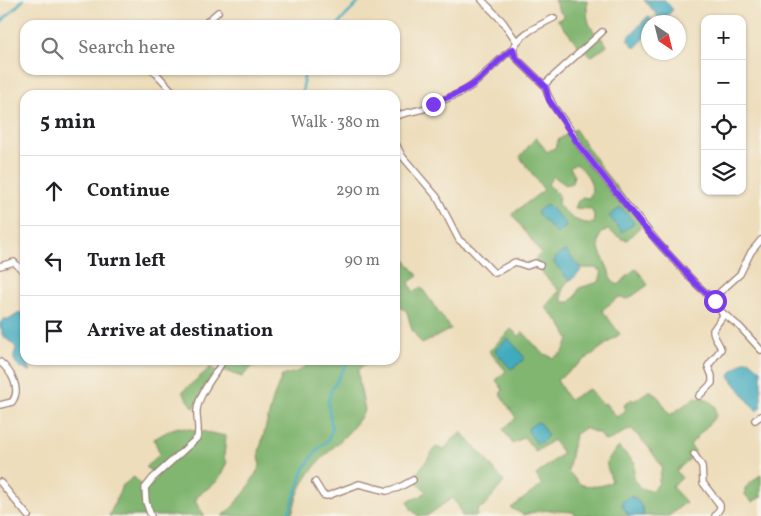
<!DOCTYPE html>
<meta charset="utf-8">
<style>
body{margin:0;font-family:Vollkorn,serif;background:#f6f6f6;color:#202124}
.controls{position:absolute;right:15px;top:15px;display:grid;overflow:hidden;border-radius:10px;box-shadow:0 1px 4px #0004}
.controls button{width:45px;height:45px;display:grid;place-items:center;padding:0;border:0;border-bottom:1px solid #e0e0e0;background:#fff;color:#202124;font:25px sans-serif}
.compass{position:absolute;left:641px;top:15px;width:45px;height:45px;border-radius:50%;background:#fff;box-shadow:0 1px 4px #0004;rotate:145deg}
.stop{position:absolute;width:15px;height:15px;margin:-11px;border:4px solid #7c3aed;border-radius:50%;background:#fff}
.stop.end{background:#7c3aed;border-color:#fff;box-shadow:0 1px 5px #0008}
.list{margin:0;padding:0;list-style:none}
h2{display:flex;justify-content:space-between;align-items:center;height:65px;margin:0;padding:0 20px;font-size:21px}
h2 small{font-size:16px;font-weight:400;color:#757577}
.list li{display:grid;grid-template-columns:32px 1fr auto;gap:15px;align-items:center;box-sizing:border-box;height:70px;padding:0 20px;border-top:1px solid #e0e0e0}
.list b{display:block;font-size:19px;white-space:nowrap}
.list em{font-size:16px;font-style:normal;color:#757577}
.icon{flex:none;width:28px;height:28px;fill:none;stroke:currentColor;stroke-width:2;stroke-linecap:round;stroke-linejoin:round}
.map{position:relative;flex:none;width:761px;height:516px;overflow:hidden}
.search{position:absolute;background:#fff;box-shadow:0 1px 4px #0004;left:20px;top:20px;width:380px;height:55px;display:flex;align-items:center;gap:12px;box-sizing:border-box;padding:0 18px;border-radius:15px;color:#757577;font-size:19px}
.panel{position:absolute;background:#fff;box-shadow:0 1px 4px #0004;left:20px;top:90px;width:380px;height:275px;border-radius:15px}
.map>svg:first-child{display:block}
</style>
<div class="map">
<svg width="761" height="516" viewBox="0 0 761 516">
<rect width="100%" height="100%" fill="#f7f3e8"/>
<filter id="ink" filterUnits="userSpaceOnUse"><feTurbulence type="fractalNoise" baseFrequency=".02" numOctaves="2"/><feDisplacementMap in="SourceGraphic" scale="10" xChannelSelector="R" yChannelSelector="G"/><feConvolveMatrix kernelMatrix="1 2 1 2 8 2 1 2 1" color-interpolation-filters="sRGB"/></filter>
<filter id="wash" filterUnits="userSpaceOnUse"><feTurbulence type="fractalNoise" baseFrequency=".0096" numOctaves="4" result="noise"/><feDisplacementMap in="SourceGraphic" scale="20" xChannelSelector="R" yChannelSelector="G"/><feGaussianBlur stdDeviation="1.12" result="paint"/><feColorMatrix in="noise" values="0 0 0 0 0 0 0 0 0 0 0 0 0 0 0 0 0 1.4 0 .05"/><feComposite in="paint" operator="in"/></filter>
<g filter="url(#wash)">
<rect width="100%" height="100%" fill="#edddbb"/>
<path fill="#81b671" stroke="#666a4e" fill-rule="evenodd" d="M554 0H587C587 13 586 25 597 34 601 38 605 40 607 46L592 56 581 49 557 19H562L564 15 560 12Z
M575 129 602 169 644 223 627 240 622 239 608 230 601 233C593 253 609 260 610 278L618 285 636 268 648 285 628 299 619 297 602 310 620 334 557 380 569 400 589 389 602 404 605 403 617 417 626 410 624 405 632 399 634 401 650 390 659 398 670 415 696 397 707 399 715 406 716 416 690 445 695 451 693 456 676 471 682 478 672 487 686 502 669 516H643V510L634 497 622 505 629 516H576L573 512C556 511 541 508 524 515L511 508 542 485 536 475 563 453 553 440 536 452 524 437 513 444 503 429 516 418 500 394 503 390 496 380 506 371 489 351 511 329 519 336 523 332 541 352 553 358 563 352 569 339 560 323 545 307 559 291 539 269 535 259 541 253 512 214 544 190 520 157 536 137 547 152 556 147 558 140ZM576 164C586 171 597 186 589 198L582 197 578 201 575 208 591 209 594 215 595 223C579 225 567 216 558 204L559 195 548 184 553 176 566 185 572 183 574 175 570 167ZM554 263 580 265 581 268H595L602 271 599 282 579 288 576 296 570 302H563C560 293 563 287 569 280ZM584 428 600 434 605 441C617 439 621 431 632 429L649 448 662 467 658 485 651 491 640 488 633 478 635 463 619 447C603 464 605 461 612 481 604 487 589 488 580 484 576 481 572 475 568 471L575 435Z
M405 259 418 276 409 282 413 292 421 287 451 329 422 344 412 330 407 312 395 301V266Z
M225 360H259L242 377 222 370 226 364Z
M313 360H369L358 370 360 387 365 410C350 438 319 455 303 483 297 493 295 506 291 516H222L230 510 246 491 260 466 259 452 274 396 282 376 299 371Z
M211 367 215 371 194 408 182 392Z
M179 427 226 436 224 458 227 462C224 468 222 475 218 480 210 490 202 488 195 501L205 516H109L122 486 134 477 142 485 149 487 157 477 146 467 160 454 154 439 172 429Z
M461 432 484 457 504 482 484 506 477 509V516H462L459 507 452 498 427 516H418L411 509 408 501 421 496 426 491 413 479 436 447 444 450 450 442Z
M761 474V497L752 502 745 495V488Z"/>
<path fill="#3faabe" stroke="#446474" d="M644 0H665L673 10 662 21Z
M648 16 654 22H648V35L635 48 627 39Z
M547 204 566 224 565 228 557 234 538 214 537 212Z
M621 207 634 223 622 232 609 216Z
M566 251 581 268 580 272 571 280H569L554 263C554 257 561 252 566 251Z
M25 311V360H32L28 362 31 371C25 371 16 366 14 359 13 355 16 350 16 347L2 335V329L0 328V323L4 319H10L19 313Z
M507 339H509L525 358 520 363 511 369 495 351 496 349Z
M749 360 761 370V407L756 411 729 376 730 374 744 361Z
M537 422 540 423 548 436 542 442 537 444 528 431V428Z
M630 496C639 499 644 508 643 516H629L622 505V502Z"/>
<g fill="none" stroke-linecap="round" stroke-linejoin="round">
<path stroke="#3faabe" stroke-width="2.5" d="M0 23 23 0
M337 25 361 0
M302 95 305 70
M288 516 304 469 318 449 328 440 332 430 328 402 331 390 349 360"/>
</g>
</g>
<g filter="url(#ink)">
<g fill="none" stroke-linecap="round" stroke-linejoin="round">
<g stroke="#9c7e73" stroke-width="8">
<path id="minor" d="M482 0 503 22 517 42
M203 25 218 12
M602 32 547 82 545 86 547 93 554 107 570 129 581 148 607 181 660 245 696 284 715 301
M153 70 176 95
M545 86 515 57 513 49C520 33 540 25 554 18
M395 117 402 114 423 109 462 92 473 85 506 54 513 49
M395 142 402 156 437 197 459 240 471 249 493 272 495 273 515 262 527 266 535 263 540 265
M0 266 14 262 25 273
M723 313 740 327 761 350
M0 362C11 371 22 389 12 402L0 405
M699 396 712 383V376L708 366 721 349C719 342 713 337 713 330L723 316 716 298 720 292 740 274 751 252 761 240
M755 420 761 416
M694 454 702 466 703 483 720 505V508L715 516
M0 482 28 516
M315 482 323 495 327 496 359 484 387 491 398 488 413 480
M151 516 146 502 145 488 153 478 197 438C200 428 196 419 197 410 199 393 215 375 223 361"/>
</g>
<use href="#minor" stroke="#fff" stroke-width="5.5"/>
</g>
</g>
<g fill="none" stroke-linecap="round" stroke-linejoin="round" filter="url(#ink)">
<path stroke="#7c3aed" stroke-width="6" d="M433 104C446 97 460 94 472 85 487 75 498 59 513 49L515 57 545 86 549 100 581 148 641 224 696 284 715 301"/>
</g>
</svg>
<div class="controls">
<button>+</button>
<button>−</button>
<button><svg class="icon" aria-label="locate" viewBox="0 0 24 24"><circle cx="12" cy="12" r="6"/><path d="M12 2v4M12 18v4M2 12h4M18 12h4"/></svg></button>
<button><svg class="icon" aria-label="layers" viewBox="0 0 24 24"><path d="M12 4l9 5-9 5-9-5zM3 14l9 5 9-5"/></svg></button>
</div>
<svg class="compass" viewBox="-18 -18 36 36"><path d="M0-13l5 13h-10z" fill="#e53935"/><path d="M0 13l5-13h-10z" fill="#757577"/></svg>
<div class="stop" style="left:715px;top:301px"></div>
<div class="stop end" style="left:433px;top:104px"></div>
<div class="search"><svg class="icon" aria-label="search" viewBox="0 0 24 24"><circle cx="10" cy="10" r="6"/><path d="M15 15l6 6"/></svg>Search here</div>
<section class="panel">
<h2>5 min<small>Walk · 380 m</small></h2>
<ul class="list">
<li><svg class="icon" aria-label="ahead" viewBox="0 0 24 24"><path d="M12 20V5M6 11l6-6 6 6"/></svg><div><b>Continue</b></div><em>290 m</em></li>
<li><svg class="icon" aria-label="left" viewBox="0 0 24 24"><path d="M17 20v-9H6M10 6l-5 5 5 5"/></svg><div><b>Turn left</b></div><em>90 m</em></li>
<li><svg class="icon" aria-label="arrive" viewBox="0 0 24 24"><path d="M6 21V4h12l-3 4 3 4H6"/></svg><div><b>Arrive at destination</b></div></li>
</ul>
</section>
</div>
